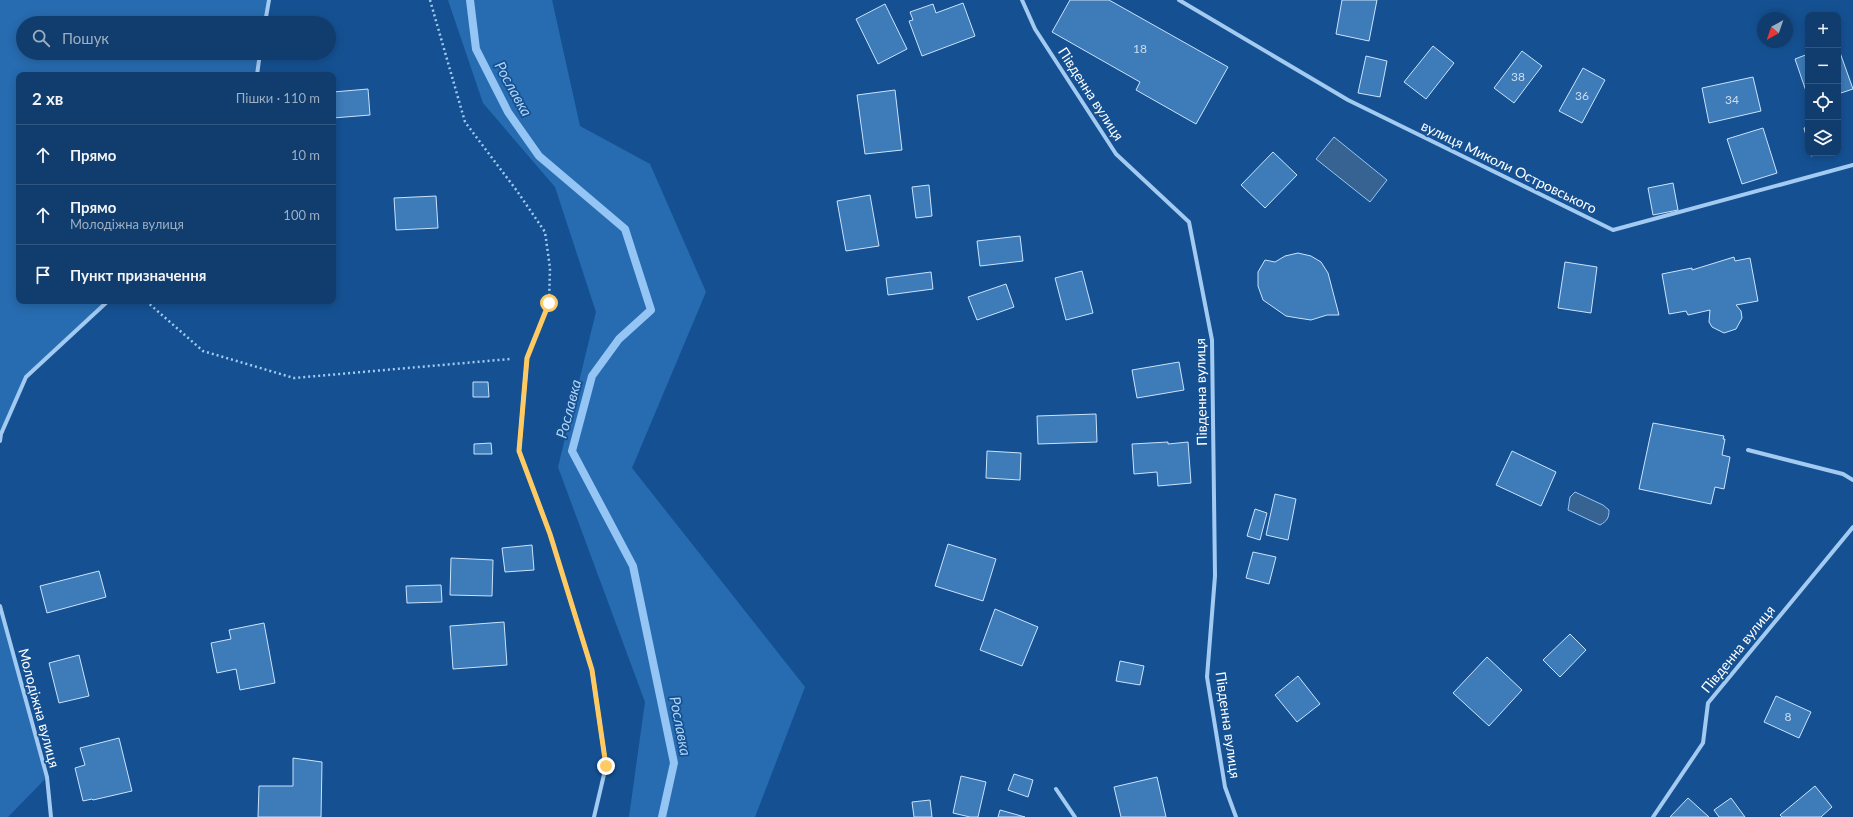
<!DOCTYPE html>
<html lang="uk">
<meta charset="utf-8">
<style>
body{margin:0;font-family:Lato,sans-serif;background:#194473;color:#f1f3f6}
.controls{position:absolute;right:12px;top:12px;display:grid;overflow:hidden;border-radius:8px;box-shadow:0 2px 10px #0003}
.controls button{width:36px;height:36px;display:grid;place-items:center;padding:0;border:0;border-bottom:1px solid #305681;background:#103d6e;color:#f1f3f6;font:20px sans-serif}
.compass{position:absolute;left:1757px;top:12px;width:36px;height:36px;border-radius:50%;background:#103d6e;box-shadow:0 2px 10px #0003;rotate:220deg}
.stop{position:absolute;width:12px;height:12px;margin:-9px;border:3px solid #ffca62;border-radius:50%;background:#fff}
.stop.end{background:#ffca62;border-color:#fff;box-shadow:0 1px 4px #0008}
.list{margin:0;padding:0;list-style:none}
h2{display:flex;justify-content:space-between;align-items:center;height:52px;margin:0;padding:0 16px;font-size:17px}
h2 small{font-size:13px;font-weight:400;color:#9caec2}
.list li{display:grid;grid-template-columns:26px 1fr auto;gap:12px;align-items:center;box-sizing:border-box;height:60px;padding:0 16px;border-top:1px solid #305681}
.list b{display:block;font-size:15px;white-space:nowrap}
.list p{margin:0;font-size:13px;white-space:nowrap;color:#9caec2}
.list em{font-size:13px;font-style:normal;color:#9caec2}
.icon{flex:none;width:22px;height:22px;fill:none;stroke:currentColor;stroke-width:2;stroke-linecap:round;stroke-linejoin:round}
.map{position:relative;flex:none;width:1853px;height:817px;overflow:hidden}
.search{position:absolute;background:#103d6e;box-shadow:0 2px 10px #0003;left:16px;top:16px;width:320px;height:44px;display:flex;align-items:center;gap:10px;box-sizing:border-box;padding:0 14px;border-radius:22px;color:#9caec2;font-size:15px}
.panel{position:absolute;background:#103d6e;box-shadow:0 2px 10px #0003;left:16px;top:72px;width:320px;height:232px;border-radius:8px}
.map>svg:first-child{display:block}
</style>
<div class="map">
<svg width="1853" height="817" viewBox="0 0 1853 817">
<rect width="100%" height="100%" fill="#155192"/>
<path fill="#276cb0" d="M0 0H269L265 23H23V53H260L257 75H19V301H108L26 377 0 441Z
M448 0H552L580 126 650 164 706 292 632 468 805 687 755 817H629L645 702 558 467 596 312 555 187 483 103Z
M0 606 47 777 8 817H0Z"/>
<path fill="#376392" stroke="#95c5f4" d="M1334 137 1387 180 1370 202 1316 159Z
M1575 492 1603 505 1609 510C1609 518 1607 521 1600 525L1568 510 1570 497Z"/>
<g fill="none" stroke-linecap="round" stroke-linejoin="round">
<path stroke="#95c5f4" stroke-width="8" d="M470 0 476 49 508 112 539 156 625 229 651 310 619 339 592 376 572 451 633 566 674 763 662 817"/>
</g>
<path fill="#3d7bb9" stroke="#cae3fc" d="M1070 0H1109L1228 67 1196 124 1136 90 1140 82 1052 32Z
M1342 0H1377L1369 41 1336 34Z
M963 3 975 36 922 56 909 21 913 20 910 12 933 4 936 13Z
M885 4 907 49 878 64 856 19Z
M1433 46 1454 63 1426 99 1404 82Z
M1838 47 1853 89 1838 94Z
M1522 51 1542 66 1514 103 1494 88Z
M1808 54V97L1795 59Z
M1366 56 1387 61 1380 97 1358 93Z
M1583 68 1605 80 1582 123 1559 111Z
M1753 77 1761 111 1709 123 1702 88Z
M368 89 370 115 333 118V92Z
M895 90 902 150 865 154 857 95Z
M1808 127V143L1804 128Z
M1763 128 1777 173 1742 184 1727 139Z
M1273 152 1297 175 1265 208 1241 185Z
M1811 153H1823L1811 156Z
M1673 183 1678 210 1653 215 1648 188Z
M929 185 932 216 916 218 912 187Z
M870 195 879 246 846 251 837 201Z
M436 196 438 228 396 230 394 198Z
M1020 236 1023 261 980 266 977 241Z
M1298 253 1311 256 1321 262 1328 273 1339 315H1327L1311 320 1298 318 1286 316 1263 300 1258 286V272L1265 260 1275 262 1285 256Z
M1734 257 1735 261 1750 258 1758 301 1736 305 1741 311 1742 318 1736 329 1724 333 1712 327 1709 322 1710 310 1688 315 1686 311 1669 314 1662 274 1692 268V270Z
M1565 262 1597 267 1591 313 1558 308Z
M1082 271 1093 313 1066 320 1055 278Z
M931 272 933 289 888 295 886 278Z
M1006 284 1014 307 977 320 968 297Z
M1179 362 1184 390 1137 398 1132 370Z
M473 382H488L489 397H473Z
M1096 414 1097 442 1038 444 1037 416Z
M1653 423 1724 436 1723 439H1725L1722 455 1730 457 1724 489 1715 487 1711 504 1639 489Z
M1168 442V444L1188 442 1191 483 1158 486 1157 472 1134 474 1132 444Z
M491 443 492 454H474V444Z
M987 451 1021 453 1020 480 986 478Z
M1512 451 1556 472 1541 506 1496 485Z
M1275 494 1296 499 1288 540 1266 535Z
M1255 509 1267 513 1260 540 1247 536Z
M948 544 996 559 983 601 935 586Z
M532 545 534 570 505 572 502 548Z
M1253 552 1276 557 1269 584 1246 578Z
M451 558 493 560 492 596 450 595Z
M99 571 106 597 47 613 40 586Z
M441 585 442 602 407 603 406 586Z
M995 609 1038 627 1022 666 980 650Z
M504 622 507 665 453 669 450 626Z
M264 623 275 683 240 690 236 669 217 673 211 643 231 639 229 630Z
M1570 634 1586 650 1560 677 1543 660Z
M79 655 89 696 59 703 49 663Z
M1487 657 1522 690 1489 726 1453 693Z
M1120 661 1144 666 1140 685 1116 681Z
M1298 676 1320 704 1297 722 1275 695Z
M1776 696 1811 712 1799 738 1764 722Z
M119 738 132 791 93 800 92 799 83 801 75 768 85 765 80 748Z
M293 758 322 762 321 817H258L259 786H293Z
M1014 774 1033 780 1028 797 1008 790Z
M961 776 986 782 978 817H970L953 813Z
M1157 777 1166 817H1121L1114 787Z
M1815 786 1832 807 1821 817H1782L1780 815Z
M1688 798 1709 817H1670Z
M1731 798 1745 817H1719L1714 810Z
M930 800 932 817H914L912 802Z
M1000 810 1025 817H998Z"/>
<g fill="none" stroke-linecap="round" stroke-linejoin="round">
<path stroke="#a3caf1" stroke-width="2.5" stroke-dasharray="2 3" stroke-linecap="butt" d="M430 0 465 122 517 191 545 232 550 268 549 303 533 343
M146 301 203 351 294 378 510 359"/>
<path stroke="#a3caf1" stroke-width="4" d="M1022 0 1035 29 1116 154 1189 222 1212 340 1215 576 1207 677 1225 787 1236 817
M1179 0 1348 100 1613 230 1853 165
M265 23 269 0
M257 75 260 53
M527 358 519 451 550 534 592 670 606 766 594 817
M0 441 1 434 26 377 108 301
M1748 450 1843 474 1853 480
M0 606 47 777 51 817
M1056 789 1075 817
M1653 817 1703 743 1708 703 1853 527"/>
</g>
<g fill="none" stroke-linecap="round" stroke-linejoin="round">
<path stroke="#ffca62" stroke-width="5" d="M549 303 527 358 519 451 550 534 592 670 606 766"/>
</g>
<g text-anchor="middle" stroke-width="3.5" stroke-linejoin="round" paint-order="stroke">
<g font-size="12" fill="#cedeee">
<text x="1140" y="53">18</text>
<text x="1518" y="81">38</text>
<text x="1582" y="100">36</text>
<text x="1732" y="104">34</text>
<text x="1788" y="721">8</text>
</g>
<g font-size="14" fill="#fff" stroke="#155192">
<text transform="translate(1091 94) rotate(57)" y="5">Південна вулиця</text>
<text transform="translate(1509 167) rotate(26)" y="5">вулиця Миколи Островського</text>
<text transform="translate(1201 392) rotate(-91)" y="5">Південна вулиця</text>
<text transform="translate(1738 649) rotate(-51)" y="5">Південна вулиця</text>
<text transform="translate(39 708) rotate(75)" y="5">Молодіжна вулиця</text>
<text transform="translate(1228 725) rotate(82)" y="5">Південна вулиця</text>
</g>
<g font-size="15" font-style="italic" fill="#afd4f8" stroke="#155192">
<text transform="translate(513 89) rotate(61)" y="5">Рославка</text>
<text transform="translate(569 409) rotate(-75)" y="5">Рославка</text>
<text transform="translate(680 726) rotate(79)" y="5">Рославка</text>
</g>
</g>
</svg>
<div class="controls">
<button>+</button>
<button>−</button>
<button><svg class="icon" aria-label="locate" viewBox="0 0 24 24"><circle cx="12" cy="12" r="6"/><path d="M12 2v4M12 18v4M2 12h4M18 12h4"/></svg></button>
<button><svg class="icon" aria-label="layers" viewBox="0 0 24 24"><path d="M12 4l9 5-9 5-9-5zM3 14l9 5 9-5"/></svg></button>
</div>
<svg class="compass" viewBox="-18 -18 36 36"><path d="M0-13l5 13h-10z" fill="#e53935"/><path d="M0 13l5-13h-10z" fill="#9caec2"/></svg>
<div class="stop" style="left:549px;top:303px"></div>
<div class="stop end" style="left:606px;top:766px"></div>
<div class="search"><svg class="icon" aria-label="search" viewBox="0 0 24 24"><circle cx="10" cy="10" r="6"/><path d="M15 15l6 6"/></svg>Пошук</div>
<section class="panel">
<h2>2 хв<small>Пішки · 110 m</small></h2>
<ul class="list">
<li><svg class="icon" aria-label="ahead" viewBox="0 0 24 24"><path d="M12 20V5M6 11l6-6 6 6"/></svg><div><b>Прямо</b></div><em>10 m</em></li>
<li><svg class="icon" aria-label="ahead" viewBox="0 0 24 24"><path d="M12 20V5M6 11l6-6 6 6"/></svg><div><b>Прямо</b><p>Молодіжна вулиця</p></div><em>100 m</em></li>
<li><svg class="icon" aria-label="arrive" viewBox="0 0 24 24"><path d="M6 21V4h12l-3 4 3 4H6"/></svg><div><b>Пункт призначення</b></div></li>
</ul>
</section>
</div>
